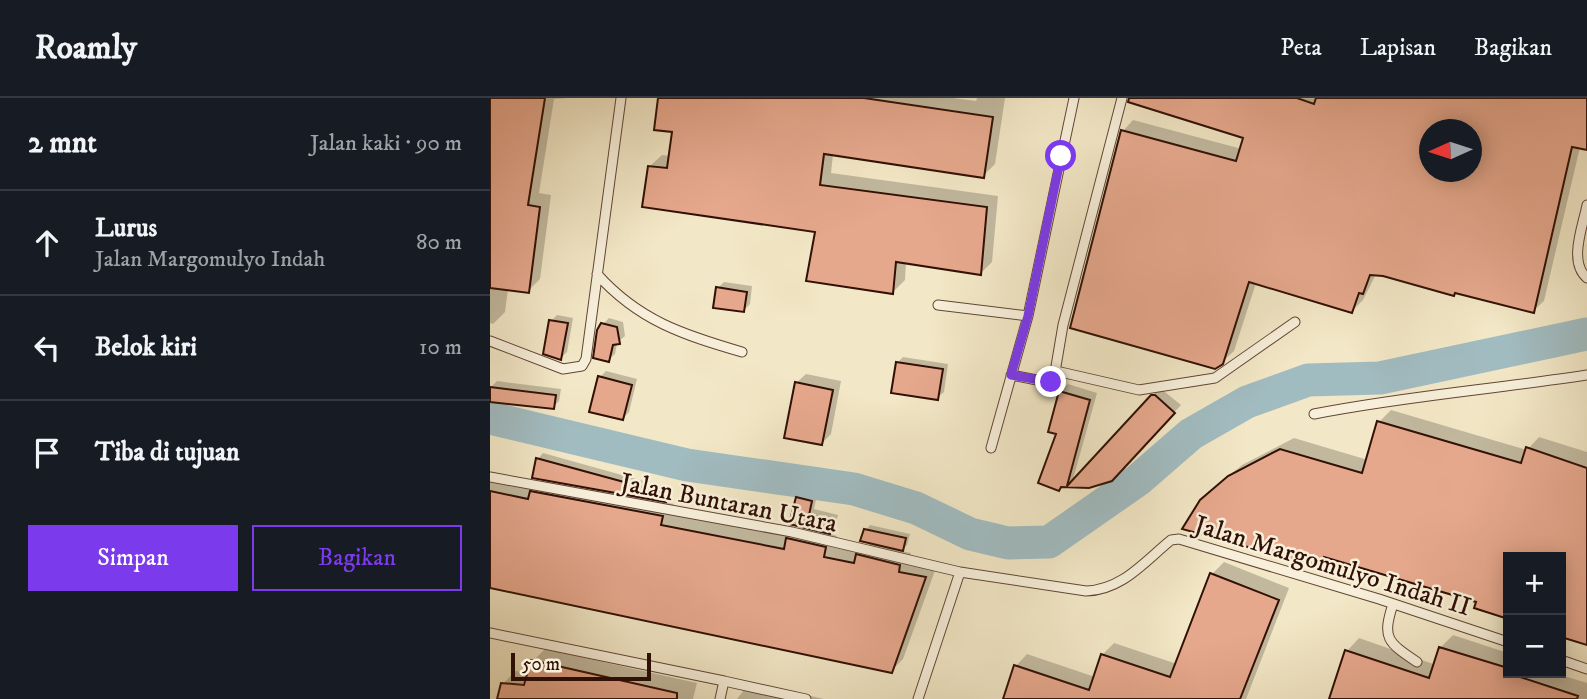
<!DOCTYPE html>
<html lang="id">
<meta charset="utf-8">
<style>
body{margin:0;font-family:"IM FELL DW Pica",serif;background:#242831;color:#f1f3f6}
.controls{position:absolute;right:21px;bottom:21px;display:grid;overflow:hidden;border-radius:0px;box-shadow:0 4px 18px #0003}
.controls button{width:63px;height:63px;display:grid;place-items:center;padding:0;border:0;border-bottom:2px solid #363941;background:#171b24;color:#f1f3f6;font:35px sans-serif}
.compass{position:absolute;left:929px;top:21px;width:63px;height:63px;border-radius:50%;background:#171b24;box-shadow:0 4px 18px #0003;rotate:267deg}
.scale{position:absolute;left:21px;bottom:18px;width:140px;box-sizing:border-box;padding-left:7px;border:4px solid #311005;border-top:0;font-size:19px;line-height:24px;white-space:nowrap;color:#311005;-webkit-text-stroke:5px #f7efda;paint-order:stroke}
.stop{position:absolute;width:21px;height:21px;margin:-16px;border:5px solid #7c3aed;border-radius:50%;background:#fff}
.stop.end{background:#7c3aed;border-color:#fff;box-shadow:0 2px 7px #0008}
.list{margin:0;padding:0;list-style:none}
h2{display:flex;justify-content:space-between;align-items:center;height:91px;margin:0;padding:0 28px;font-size:30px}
h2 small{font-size:23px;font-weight:400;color:#9ea1a6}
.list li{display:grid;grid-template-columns:46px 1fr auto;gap:21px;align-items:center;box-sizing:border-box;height:105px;padding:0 28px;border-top:2px solid #363941}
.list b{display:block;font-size:26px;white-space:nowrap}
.list p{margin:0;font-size:23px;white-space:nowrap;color:#9ea1a6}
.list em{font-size:23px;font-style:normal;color:#9ea1a6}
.actions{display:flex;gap:14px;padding:21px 28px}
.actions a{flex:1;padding:16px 0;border:2px solid #7c3aed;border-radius:0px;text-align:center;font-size:24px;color:#7c3aed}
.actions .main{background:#7c3aed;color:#fff}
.icon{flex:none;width:38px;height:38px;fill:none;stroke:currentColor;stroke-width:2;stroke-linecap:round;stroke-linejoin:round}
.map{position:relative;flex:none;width:1097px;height:601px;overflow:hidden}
header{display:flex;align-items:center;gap:42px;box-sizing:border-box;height:98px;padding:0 35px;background:#171b24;border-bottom:2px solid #363941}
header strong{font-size:33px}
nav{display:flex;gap:38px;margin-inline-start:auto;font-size:24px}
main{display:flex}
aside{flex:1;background:#171b24}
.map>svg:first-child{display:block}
</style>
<header>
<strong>Roamly</strong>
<nav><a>Peta</a><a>Lapisan</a><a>Bagikan</a></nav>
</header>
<main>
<aside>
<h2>2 mnt<small>Jalan kaki · 90 m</small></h2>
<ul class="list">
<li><svg class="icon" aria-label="ahead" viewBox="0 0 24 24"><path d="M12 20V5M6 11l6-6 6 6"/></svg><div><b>Lurus</b><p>Jalan Margomulyo Indah</p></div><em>80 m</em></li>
<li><svg class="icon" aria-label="left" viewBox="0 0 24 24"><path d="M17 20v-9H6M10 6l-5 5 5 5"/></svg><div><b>Belok kiri</b></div><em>10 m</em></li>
<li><svg class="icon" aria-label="arrive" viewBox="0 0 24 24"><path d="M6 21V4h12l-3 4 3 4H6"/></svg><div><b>Tiba di tujuan</b></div></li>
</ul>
<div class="actions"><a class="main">Simpan</a><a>Bagikan</a></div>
</aside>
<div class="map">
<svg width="1097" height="601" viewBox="0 0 1097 601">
<rect width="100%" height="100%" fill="#f2e7c6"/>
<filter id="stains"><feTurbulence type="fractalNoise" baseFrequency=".00286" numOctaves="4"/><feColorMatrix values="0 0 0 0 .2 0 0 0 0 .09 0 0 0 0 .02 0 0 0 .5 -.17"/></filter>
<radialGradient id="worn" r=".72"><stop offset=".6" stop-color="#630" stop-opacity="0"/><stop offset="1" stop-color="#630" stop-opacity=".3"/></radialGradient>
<path fill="#0003" fill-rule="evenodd" d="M0 0H79L64 1 49 95 61 97 50 181 38 193 18 191 15 214 3 226 0 225Z
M170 0H463L486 3 487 0H515L505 66 493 78 343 56 341 75 508 98 502 164 491 175 416 164 415 182 403 194 327 133 160 68 172 57 181 58 184 33Z
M639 0H1097V50L1090 49 1054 203 1043 213 886 176 873 202 862 213 766 185 744 253 732 264 633 33 643 22 752 51 755 39ZM940 32H982V74H940Z
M234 184 262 188 260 206 254 212 228 190Z
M67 217 83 220 77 254 71 260 61 223Z
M119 220 133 224 135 238 127 245 125 256 118 262 113 226Z
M413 259 458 266 454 294 447 300 407 265Z
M116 273 147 281 139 314 133 320 110 279Z
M316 276 351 283 341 336 332 345 306 285Z
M7 283 71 291 69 303 63 309 0 302 1 289Z
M578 286 607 295 582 385 670 290 691 307 629 373 599 388 573 387 569 335 570 294Z
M901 312 1037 352 1049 339 1097 354V546L1071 537V459H1018V519L987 509 988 503 839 459 831 467 724 390 752 367 804 340 878 362 889 324Z
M53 355 182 391 174 404 184 406 182 415 300 438 312 427 307 400 313 394 327 397 324 411 348 417 345 428 338 435 347 438 345 447 373 453 381 444 376 432 380 427 420 436 417 447 411 453 421 455 420 462 447 467 413 561 401 573 0 488V379L47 389 55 380 48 361Z
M734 464 799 490 756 601H515L526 568 537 556 605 579 612 557 624 545 687 566 722 476Z
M963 537 1018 555V575H1064L1097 585V601H840L857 553 869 540 946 567 951 549Z
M55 551 207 585 203 601H9L13 586 25 573 39 575 43 563Z
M260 584 334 601H247Z"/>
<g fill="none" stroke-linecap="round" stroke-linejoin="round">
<path stroke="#a1bcc1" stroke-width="33" d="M0 320 197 367 364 391 426 410 480 436 518 445 559 444 648 382 701 336 757 304 818 282 890 280 1097 236"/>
</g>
<path fill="#e6a88d" stroke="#311005" stroke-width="2" fill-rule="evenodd" d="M0 0H55L38 107 50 109 39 195 0 190Z
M168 0H374L503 19 494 80 334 56 330 87 497 109 491 177 406 164 403 196 316 183 325 134 152 109 158 68 177 70 182 34 164 32Z
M639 0H807L824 6 826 0H1097V52L1082 49 1044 215 965 195 964 198 893 178 880 177 873 196 869 195 862 215 759 184 733 266 725 271 580 230 631 32 746 63 753 40 638 4ZM940 32H982V74H940Z
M226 189 257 194 254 214 223 210Z
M59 222 78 225 71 262 53 256Z
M111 225 127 229 130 246 123 247 119 264 103 260 107 232Z
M406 264 453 271 448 302 401 295Z
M108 278 142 287 133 322 99 314Z
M305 284 343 292 332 347 294 340Z
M0 289 66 297 64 311 0 304Z
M569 293 600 302 577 388 661 297H665L685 315 622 383 599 390 571 389 569 393 548 385 566 336 558 334Z
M887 323 1031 365 1036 349 1097 370V547L1071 539V459H1018V521L984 510 986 504 834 459 831 469 692 431 710 402 738 378 790 351 872 375Z
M46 360 178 396 176 404 42 380Z
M0 393 38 401 40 393 173 418 171 427 294 451 296 440 301 441 336 449 334 459 364 465 366 456 410 467 409 474 436 479 402 575 0 490Z
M306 399 322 403 319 417 343 422 340 436 299 426Z
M374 431 416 440 413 453 370 443Z
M720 475 789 502 750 601H513L524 567 599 592 611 556 680 579Z
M949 549 1018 570V575L1088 598 1087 601H839L855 552 939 580Z
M41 562 187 595V601H7L11 585 34 587Z"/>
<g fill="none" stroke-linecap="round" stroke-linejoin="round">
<g stroke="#614635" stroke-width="11">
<path id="lane" d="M1097 107C1093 128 1078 164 1097 180
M107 176C149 223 194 237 252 254
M448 207 538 218
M0 243 73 271 92 268 96 261 131 0
M566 273 649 292 725 280 805 224
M521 277 557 284 564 280 573 227 632 0
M824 316C915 298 1006 291 1097 277
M501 350 538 218 584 0
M0 379 302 434 470 474 596 493C632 492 654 464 681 442L689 441 889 501 1018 544
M903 506C892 540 897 544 927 564
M0 535 234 583 230 601
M1071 562 1097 571
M234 583 316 601
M428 601 470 474"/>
</g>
<use href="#lane" stroke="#f7efda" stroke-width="9"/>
</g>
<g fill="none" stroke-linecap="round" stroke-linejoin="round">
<path stroke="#7c3aed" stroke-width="9" d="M561 284 521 277 538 218 571 58"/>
</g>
<g text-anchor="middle" stroke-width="5" stroke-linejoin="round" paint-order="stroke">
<g font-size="26" fill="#311005" stroke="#f7efda">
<text transform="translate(239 404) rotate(11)" y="9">Jalan Buntaran Utara</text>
<text transform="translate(843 467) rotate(17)" y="9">Jalan Margomulyo Indah II</text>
</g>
</g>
<rect width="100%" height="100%" filter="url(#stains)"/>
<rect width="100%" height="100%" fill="url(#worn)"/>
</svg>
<div class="controls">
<button>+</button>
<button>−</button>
</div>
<svg class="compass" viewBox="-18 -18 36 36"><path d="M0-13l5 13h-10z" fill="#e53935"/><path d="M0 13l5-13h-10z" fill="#9ea1a6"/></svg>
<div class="scale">50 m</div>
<div class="stop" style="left:571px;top:58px"></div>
<div class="stop end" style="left:561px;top:284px"></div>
</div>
</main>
